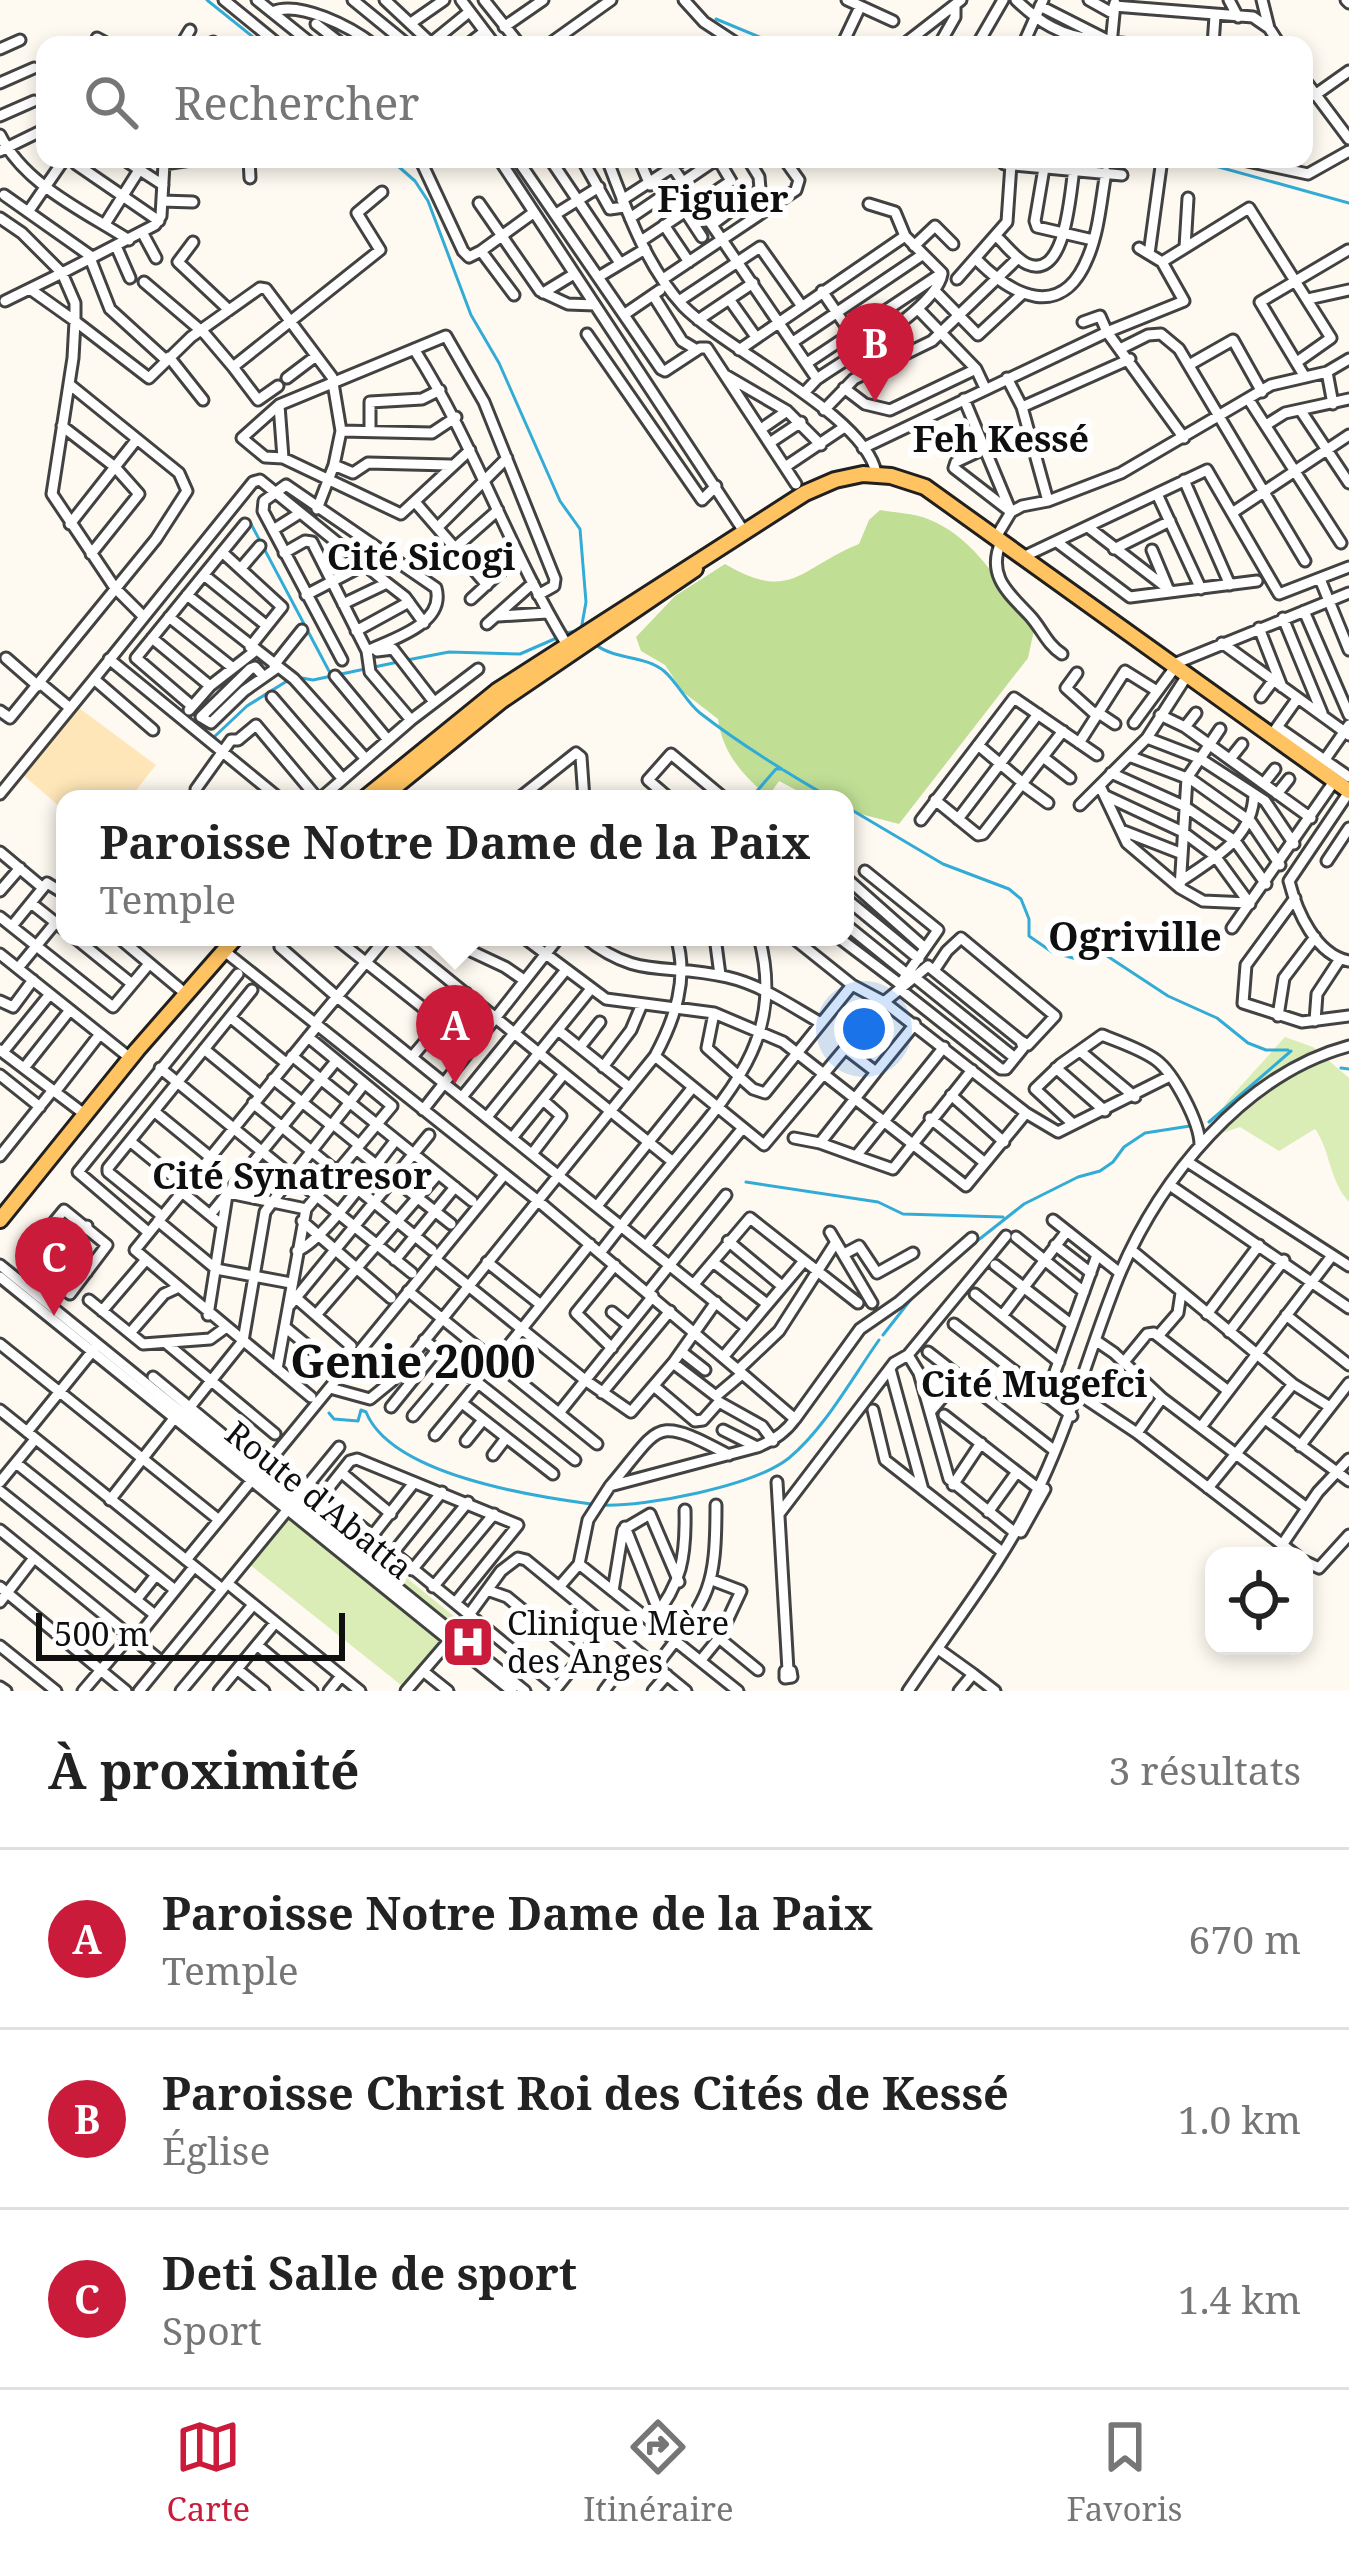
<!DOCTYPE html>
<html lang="fr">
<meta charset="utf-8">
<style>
body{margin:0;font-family:"Noto Serif",serif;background:#f6f6f6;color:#222}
.controls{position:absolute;right:36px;bottom:36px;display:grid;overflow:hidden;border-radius:24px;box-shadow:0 6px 18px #0003}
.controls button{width:108px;height:108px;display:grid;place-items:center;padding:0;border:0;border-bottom:3px solid #e0e0e0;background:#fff;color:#222;font:60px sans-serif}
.scale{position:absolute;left:36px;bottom:30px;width:309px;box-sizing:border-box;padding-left:12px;border:6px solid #0f0f0f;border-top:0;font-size:33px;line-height:42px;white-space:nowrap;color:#0f0f0f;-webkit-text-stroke:9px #fff;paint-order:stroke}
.you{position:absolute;left:864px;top:1029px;width:42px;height:42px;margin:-30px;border:9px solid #fff;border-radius:50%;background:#1a73e8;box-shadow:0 0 0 18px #1a73e833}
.badge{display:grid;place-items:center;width:78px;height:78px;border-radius:50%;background:#ca1b3b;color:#fff;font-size:39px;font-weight:700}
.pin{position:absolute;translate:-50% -99px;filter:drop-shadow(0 3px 6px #0008)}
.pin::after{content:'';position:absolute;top:63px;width:42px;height:36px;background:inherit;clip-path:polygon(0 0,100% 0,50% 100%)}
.popup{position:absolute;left:56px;top:790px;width:798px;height:156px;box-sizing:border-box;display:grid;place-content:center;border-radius:24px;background:#fff;filter:drop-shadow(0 3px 9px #0005);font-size:39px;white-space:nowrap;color:#767676}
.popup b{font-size:45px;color:#222}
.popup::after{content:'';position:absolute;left:50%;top:100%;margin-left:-24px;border:24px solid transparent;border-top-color:#fff}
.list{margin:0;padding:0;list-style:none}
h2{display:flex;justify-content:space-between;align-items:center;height:156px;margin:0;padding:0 48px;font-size:51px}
h2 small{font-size:39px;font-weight:400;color:#767676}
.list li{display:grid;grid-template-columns:78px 1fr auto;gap:36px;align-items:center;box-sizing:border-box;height:180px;padding:0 48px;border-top:3px solid #e0e0e0}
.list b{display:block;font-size:45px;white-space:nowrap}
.list p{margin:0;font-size:39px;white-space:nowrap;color:#767676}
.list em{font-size:39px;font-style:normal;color:#767676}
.icon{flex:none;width:66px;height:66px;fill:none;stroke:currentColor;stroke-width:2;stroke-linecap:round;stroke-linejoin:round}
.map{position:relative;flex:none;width:1349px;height:1691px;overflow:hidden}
.search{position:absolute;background:#fff;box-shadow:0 6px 18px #0003;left:36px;right:36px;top:36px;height:132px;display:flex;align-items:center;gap:30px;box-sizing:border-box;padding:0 42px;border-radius:24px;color:#767676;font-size:45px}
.sheet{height:696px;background:#fff}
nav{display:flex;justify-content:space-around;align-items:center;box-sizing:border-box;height:168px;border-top:3px solid #e0e0e0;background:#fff;font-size:33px;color:#767676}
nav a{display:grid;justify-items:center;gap:6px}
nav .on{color:#ca1b3b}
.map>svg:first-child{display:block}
</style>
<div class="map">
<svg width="1349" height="1691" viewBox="0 0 1349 1691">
<rect width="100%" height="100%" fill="#fffaf1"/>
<path fill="#daedb7" d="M1285 1037 1313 1047 1349 1078V1202C1329 1180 1331 1152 1315 1129L1279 1151 1240 1127 1201 1140 1229 1099Z
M306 1497 460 1621 406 1689 249 1564Z"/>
<path fill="#c0df95" d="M880 510C895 513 914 513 928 519 977 538 1003 590 1034 630L1028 658 899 824 845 810V799H813L779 781 768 797C742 774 723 754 718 719L683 692 665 665 641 651 636 637 675 596 725 564C792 603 799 568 859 544L869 520Z"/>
<path fill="#ffe6b9" d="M79 708 156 765 129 799H65V811L23 775Z"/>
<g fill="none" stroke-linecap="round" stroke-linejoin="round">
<path stroke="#32acd7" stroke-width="3" d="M207 0 263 45
M716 19 779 45
M390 159 415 181 428 201 471 315 499 363 560 501 580 529 586 602 581 630 566 633
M1190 159 1349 203
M251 524 329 671
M596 645C616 660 644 655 664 671 678 683 686 702 700 713 741 745 787 773 832 799
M407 660 449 652 520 654 559 637
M296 677 313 680 398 662
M213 738 247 706 287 681
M750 799 776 769H782
M845 806 943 864 1009 889 1021 899 1029 919V936L1052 952 1080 960 1098 950 1168 996 1217 1018 1248 1043 1266 1050H1288
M1341 1068 1349 1069
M1209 1122 1291 1051
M746 1182 878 1202 903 1214 1003 1217
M958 1256 1024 1204 1078 1177 1100 1171 1113 1162 1124 1147 1145 1133 1190 1126
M883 1335 915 1294
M329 1413 334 1419 358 1421 361 1410 366 1412C391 1474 530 1496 591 1504
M601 1505C646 1507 754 1486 789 1458 825 1428 852 1378 879 1340"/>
<g stroke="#424242" stroke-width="15">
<path id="minor" d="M224 0 279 45
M257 0 313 45
M353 0 408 45
M385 0 433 45
M461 0 495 45
M484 0 520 45
M684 0 704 22 739 45
M847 0 893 21
M1016 0C1039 22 1062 37 1094 39
M1089 0 1114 14
M1229 0 1238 17
M1262 0 1269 28
M1346 0 1349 3
M1040 6 1111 42 1141 45
M1114 6 1253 17 1269 28 1280 45
M272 12C299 0 351 27 374 45
M411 23 444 0
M316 24 343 45
M504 27 543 0
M97 38 110 45
M431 43 469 12
M181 45 190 30
M211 45 213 42
M467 45 484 32
M548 45 611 0
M842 45 860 7
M903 45 961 0
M939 45 955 17V7
M977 45 1003 0
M1023 45 1043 0
M1111 45 1115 3
M1213 45 1215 16
M0 49 20 40
M1304 79 1349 139
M0 83 34 68
M1304 96 1315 95 1349 71
M0 116 34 101
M0 135C25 185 84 211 129 240
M0 151 43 130
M123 159 163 185
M249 159 250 178
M420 159 463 251 469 257 481 251
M499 159 745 533
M517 159 661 369 665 371 700 348H707L796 484
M550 159 620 263
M582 159 610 209 624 207
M607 159C626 209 646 266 683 306 726 350 866 416 876 473
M639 159 650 185
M667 159 817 379
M1238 159 1308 174 1349 151
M76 164 159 221
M1004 164 1122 175
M1044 168 1035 221 1037 227 1093 240
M4 195 92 257
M622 200 685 159
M162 201 193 202
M479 203 540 291 568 304 595 305
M685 211 702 237
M28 212 61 164
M556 214 599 187
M0 218 22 233 62 273 155 225 161 216 164 164 198 159
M630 218 717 159
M105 224 146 159
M713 224 760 189 759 177 748 159
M664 225 689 262
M142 232 156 258
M997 237C1006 245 1016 259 1027 264 1066 281 1070 193 1074 169
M641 241 731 181 718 159
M193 242 178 262 229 310
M116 246 130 278
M914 246 935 226 953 244
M1185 247 1188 198
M1149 254 1162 159
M90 258 110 309 166 360
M976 259C1012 296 1062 322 1088 257 1099 231 1101 200 1106 172
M1162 262 1249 208 1331 338 1297 362
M600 276 645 249
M663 279 796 190 799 180 784 159
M957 279 1007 222 1011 164
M144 282 205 334 233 367 380 250 357 213 382 192
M30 289 75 321 73 358 52 494 115 588 143 616
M822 291 852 335
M935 291 978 335 1021 295
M543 293 574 274
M514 295 481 251 533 213
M653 295 682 341 697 350
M729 299 756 337
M1308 299 1349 290
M5 301 62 273 75 303V321L149 378 191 337 260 288 266 289 332 377 341 431 334 465 317 509
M679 301 760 247 801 305
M918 309 976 369 985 388
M625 314 660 290
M698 320 753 283
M1083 322 1100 316 1107 332 1184 438
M587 334 702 500 716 486
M793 342 922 255
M414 349C474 443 509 550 567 645
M1120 349 1148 335 1161 334 1179 349 1305 561
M739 350 905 236
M169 357 203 400
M807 363 942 273 905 236 895 212 869 204
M1189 365 1233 340 1262 392
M233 367 258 400 278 386
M1327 372 1333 404
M725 375 787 411 821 445
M1305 377 1260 302 1348 250
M287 378 316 356
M1007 378 1022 407 1130 359
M844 388 865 404 890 410 976 369
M804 393 817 379C848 357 936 309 942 274
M964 399 1011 512
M1249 400 1341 543
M279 405 283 458
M1022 407 1048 501
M824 410 854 379 932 341 1018 258
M1301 411 1349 483
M1266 425 1285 413 1349 399
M62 426 115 467 139 494 91 554
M761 429 787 411
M341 431 432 433 456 417
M370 431V402L422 399 440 390
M771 442 801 422
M863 448 1107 332 1184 301 1162 262 1139 248
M986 448 956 462 954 468 1011 512
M470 450 401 514 283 458 265 457 242 438 279 405 446 336 484 402 555 579 554 586 538 595
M334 465 353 473 368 463 450 465
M785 467 843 428
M1184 480 1230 585
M1157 494 1201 589
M415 502 487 585
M1232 513 1349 435
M70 524 137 439
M438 527 507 458
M1088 527 1171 591
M273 530 300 513
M996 537 1011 512 1022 506 1048 501 1121 473 1271 385 1327 372 1349 359
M1001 542C986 577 1010 594 1031 617 1043 631 1047 644 1062 654
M1057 542 1130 597 1257 581
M456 547 498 510
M1114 549 1170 521
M1152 550 1167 586
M222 552 282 607 250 647
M284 553 305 541 312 542 367 651 370 672 411 720
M1023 557 1207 470 1279 594 1349 567
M242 567 260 546
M204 575 267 626
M1320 579 1349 650
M187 595 294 679 365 758
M306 595 360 567
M471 599 519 555
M343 604 387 583 405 597 424 623
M1304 611 1349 715
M498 616 547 613
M169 617 233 668
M1283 618 1322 713
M487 624 533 583
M1259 628 1282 687
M356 631 409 602
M152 638 210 686
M1222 643 1349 735
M377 651 393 649 434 702
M6 658 38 686
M109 659 280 799
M342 660 263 511 264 501 286 485 436 588C446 624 392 639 367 651
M1174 664 1349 593
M274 665 302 630
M1077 673 1066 688 1096 715
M335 676 388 740
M40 683 70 708
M272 697 342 778
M1261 697 1273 681
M192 706 136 658 245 524
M189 710 210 686 255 651
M0 711 10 718 156 539 187 491 179 473 69 384
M1097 712 1115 724
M1160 715 1185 727 1311 818
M201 717 211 723 244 691 278 667
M201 717 250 669 255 667 264 677
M1134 723 1176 666
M1185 727 1196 713
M1277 727 1349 777
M153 730 94 679 253 482 260 480 387 583
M1275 730 1297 699
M1147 738 1199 758 1265 801 1294 844
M1079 743 1125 671 1157 691
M978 745 1023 783
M1129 756 1192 780 1251 822 1280 865
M1043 757 1070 778
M1230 759 1242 744
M1321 765 1349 725
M1111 773 1184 806 1235 841 1266 884
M1264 783 1275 769
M1022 784 1048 803
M1100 786 1127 843 1180 888 1203 901 1249 903
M196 789 231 740H238L256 725 318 799
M1349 792 1289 881C1297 912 1316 955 1349 961
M0 794 94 679
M1277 794 1289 779
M1106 796 1183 832 1215 856 1250 904
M320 799 411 720 478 669
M518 799 576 753 581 757 584 799
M670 799 648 780 671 754 725 799
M935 800 978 835 983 834 1063 731
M1080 805 1147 738 1188 674
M958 819 1038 714
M921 820 1014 698 1097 755
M1121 830 1180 853
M0 852 43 888
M1327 861 1349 828
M865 871 938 930 903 980
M845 877 925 948
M1181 881C1214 858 1253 838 1254 794
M1180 888 1187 778 1220 729
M0 891 20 868
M845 898 919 959
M1295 898 1246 965 1243 1003 1302 1022 1349 1016
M31 903 65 930
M0 917 113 1007 149 964
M845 924 907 974
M12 926 47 883 65 894
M1232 928 1335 780
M74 937 132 984
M118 937 180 989
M285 937 280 947 336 996 747 1328
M334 937 441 1022
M396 937 673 1162
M441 937 505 967 524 980
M523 937 606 999 714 1013 783 1042 966 1186 1026 1113
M584 937C639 981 665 962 727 977 762 985 791 1006 821 1023
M715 937 720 975
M792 937 852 985 884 1002 928 966 1021 1041
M838 937 900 984
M223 950 537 1200 738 1370 779 1331 836 1242
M0 954 125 1054
M18 968 56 922
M935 969 947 951 961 938 1055 1016 1028 1045 1021 1041
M913 976 1015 1058
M901 990 1001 1069H1006L1023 1048 1021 1041
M0 1001 13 1007 33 980
M714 1013 707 1048 753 1089 765 1093 852 985
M1278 1016 1284 978 1315 937
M230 1017 286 1063
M1315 1021 1317 994 1340 959
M315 1023 387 937
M558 1030 629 1087
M580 1047 600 1022
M204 1049 260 1095
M846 1049 876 1072 915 1024
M0 1050 79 1110
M1080 1051 1135 1097
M3 1052 50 994
M292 1056 472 1201
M655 1056 764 1145 884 1002 1026 1113 1058 1132 1168 1077
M412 1057 466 993
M603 1067 631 1030 642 1004
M24 1068 70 1010
M160 1068 287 1172
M1056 1068 1105 1111
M0 1075 40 1107
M273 1079 332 1126
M55 1092 100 1034
M951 1095 1004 1142
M462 1097 565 971
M253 1103 432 1250
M423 1110 559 937
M155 1112 210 1157
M487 1117 590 990
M930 1118 985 1163
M333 1124 359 1145
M1073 1124 1035 1089 1061 1064 1102 1035C1119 1042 1141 1049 1156 1060 1174 1073 1200 1123 1200 1145
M512 1138 563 1075
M794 1138 820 1143 856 1156 944 1047
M131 1142 186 1187
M820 1143 876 1072
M356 1149 451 1224
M532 1154 561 1116 543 1100
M0 1156 53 1090
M856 1156 893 1169 972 1070
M1191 1164 1349 1266
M296 1171 364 1084
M297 1180 412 1273
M1174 1188 1349 1308
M182 1192 222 1225
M229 1193 306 1209
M597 1206 693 1087
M64 1210 107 1245 70 1294 26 1256Z
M210 1215 336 1061
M162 1216 108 1172V1168L252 990
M1053 1220 1120 1273
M158 1221 216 1269 291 1283
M302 1221 391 1298
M148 1232 78 1172 238 974
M830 1232 872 1303
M42 1236 87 1272
M1016 1237 1084 1292
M728 1241 782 1286
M1055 1245 1091 1273
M646 1246 742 1129
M297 1251C324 1241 374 1166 396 1140
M600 1253C626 1219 654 1185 681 1152 738 1084 784 1031 759 937
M1135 1253 1293 1384 1330 1407
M63 1254 87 1226
M844 1254 859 1246 877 1273 913 1253
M435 1259 585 1380 631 1412 673 1363 716 1302
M395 1260 455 1187
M487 1262 541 1305
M713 1262 767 1304
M0 1265 525 1691
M995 1265 1072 1325
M0 1277 512 1691
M694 1284 750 1218 858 1303
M408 1291 597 1444
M648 1292 726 1195
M975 1294 1059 1362
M295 1297 351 1346 335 1368
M89 1300 143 1344 210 1339 225 1328
M290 1305 429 1135
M102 1311 144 1262
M612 1312 629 1326
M1207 1314 1259 1245
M208 1315 227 1195
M316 1315 438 1174
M1286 1315 1349 1365
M1002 1316 1067 1231
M954 1324 1072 1416
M285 1327 337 1370
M1229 1332 1284 1260
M130 1333 164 1294 177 1288
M1158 1336 1178 1313 1181 1293
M424 1340 575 1460
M1098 1342 1114 1353 1162 1398
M166 1343 275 1434
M0 1344 219 1520
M612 1348 576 1313 615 1265
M682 1352 705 1370
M928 1352 1055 1451
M908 1355 919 1373 930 1412 960 1377
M724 1356 804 1261
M496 1361 590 1244
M1124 1362 1147 1334 1154 1333 1227 1390
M673 1363 716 1396 742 1374
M277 1369 306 1209 392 1106 308 1037
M890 1369 923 1490
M153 1377 263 1468
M655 1387 695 1421 703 1420 719 1402 762 1426 773 1441
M330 1388 370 1399 392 1381 655 1056C675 1019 689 978 676 937
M602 1393 670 1311
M1080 1395 1137 1433 1297 1556
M311 1397 135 1250 318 1025
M1046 1397 1097 1255
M462 1403 553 1474
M391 1407 437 1350
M0 1410 221 1588
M873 1410 885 1460 1001 1551
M930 1412 949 1479 1014 1532
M559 1413 653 1296
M944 1415 1039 1489
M413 1416 456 1365
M182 1417 243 1341 265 1212 288 1181 287 1172 296 1171 297 1180 288 1181
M795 1419 860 1329 899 1302 972 1238
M1265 1419 1349 1481
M1201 1427 1331 1257
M723 1430 757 1447
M27 1432 95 1348
M1137 1433 1162 1398 1307 1508
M435 1435 478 1383
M466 1441 483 1420
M1300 1446 1349 1383
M493 1455 506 1438
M16 1463 175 1590
M342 1473 391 1514
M259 1474 504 1175
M0 1482 32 1443
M777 1482 788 1670
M308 1483 455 1603 518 1525 357 1459 350 1461 323 1495
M953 1485 981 1443
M610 1486C662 1425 652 1414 729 1455
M1208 1488 1293 1384
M0 1491 155 1615
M110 1500 176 1416
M988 1512 1017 1472
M779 1514 894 1363 908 1355 1006 1236
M625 1527 659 1612
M0 1530 162 1662
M1021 1532 1045 1489
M372 1536 413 1484
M1282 1545 1318 1492 1349 1459
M393 1553 442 1492
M186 1560 252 1480
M1304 1561 1319 1568 1349 1535
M579 1564 738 1691
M412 1570 468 1502
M0 1587 126 1691
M232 1587 360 1691
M433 1587 494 1514
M559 1587 579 1564 588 1520 610 1486 757 1447C773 1441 785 1433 795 1419L738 1370
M487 1590 507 1597 580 1657
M613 1591 623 1530 650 1514 679 1582
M136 1600 156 1575
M0 1602 34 1558
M455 1603 557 1687
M652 1620C682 1584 686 1556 685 1510
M719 1638 758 1670
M135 1640 194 1567
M257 1645 312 1691
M0 1646 56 1691
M941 1651 973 1674 959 1691
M701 1660 719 1638 741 1591 712 1580
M656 1666C708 1598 716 1593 716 1505
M237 1669 264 1691
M423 1671 448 1691
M791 1671 792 1677 785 1678V1671Z
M973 1674 995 1691
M0 1687 6 1691
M83 1691 130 1636
M139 1691 339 1447
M181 1691 253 1605
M219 1691 275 1623
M329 1691 341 1676
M406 1691 455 1634 501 1571 518 1558 526 1560 686 1691
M554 1691 607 1625
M604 1691 635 1649
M653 1691 667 1675
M908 1691C953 1624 1007 1557 1041 1483 1072 1417 1091 1345 1118 1278 1159 1179 1244 1074 1349 1046"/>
</g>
<g stroke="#202020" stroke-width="20">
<path id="major" d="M364 799 497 691 805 493 835 480 863 474 891 476 925 487 1349 791
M380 799 501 701 695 569
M0 1220 137 1050 236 937"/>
</g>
<use href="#minor" stroke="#fff" stroke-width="9"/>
<use href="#major" stroke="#ffc361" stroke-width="14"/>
</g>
<defs>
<g id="hospital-square" transform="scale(2.7)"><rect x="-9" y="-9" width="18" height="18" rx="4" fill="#ca1b3b" stroke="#fff"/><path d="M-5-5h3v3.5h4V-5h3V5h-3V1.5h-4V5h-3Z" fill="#fff"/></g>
</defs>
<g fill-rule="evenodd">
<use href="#hospital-square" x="468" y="1642"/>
</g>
<g text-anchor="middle" stroke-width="12" stroke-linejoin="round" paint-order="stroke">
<g font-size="33" fill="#0f0f0f" stroke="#fff">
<text transform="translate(319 1500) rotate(39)" y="12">Route d'Abatta</text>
</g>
<g font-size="33" fill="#0f0f0f" stroke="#fff" text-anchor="start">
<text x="507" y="1635">Clinique Mère<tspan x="507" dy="38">des Anges</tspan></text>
</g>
<g font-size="36" font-weight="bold" fill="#0f0f0f" stroke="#fff">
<text x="723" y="212">Figuier</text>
<text x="1001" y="452">Feh Kessé</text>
<text x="421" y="570">Cité Sicogi</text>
<text x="292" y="1189">Cité Synatresor</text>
<text x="1034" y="1397">Cité Mugefci</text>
</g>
<g font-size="39" font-weight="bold" fill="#0f0f0f" stroke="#fff">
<text x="1135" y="951">Ogriville</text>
</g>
<g font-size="45" font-weight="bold" fill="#0f0f0f" stroke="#fff">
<text x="413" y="1378">Genie 2000</text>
</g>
</g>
</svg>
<div class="controls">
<button><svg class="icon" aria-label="locate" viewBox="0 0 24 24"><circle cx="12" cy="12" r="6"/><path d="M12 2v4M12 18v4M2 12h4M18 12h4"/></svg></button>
</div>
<div class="scale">500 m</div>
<div class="you"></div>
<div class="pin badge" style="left:455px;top:1084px">A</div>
<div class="popup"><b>Paroisse Notre Dame de la Paix</b>Temple</div>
<div class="pin badge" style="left:875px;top:402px">B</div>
<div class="pin badge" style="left:54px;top:1316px">C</div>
<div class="search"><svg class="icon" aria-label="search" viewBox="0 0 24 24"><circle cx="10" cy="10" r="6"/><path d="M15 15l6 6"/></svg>Rechercher</div>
</div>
<section class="sheet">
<h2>À proximité<small>3 résultats</small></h2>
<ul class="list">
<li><span class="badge">A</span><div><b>Paroisse Notre Dame de la Paix</b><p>Temple</p></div><em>670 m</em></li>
<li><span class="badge">B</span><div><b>Paroisse Christ Roi des Cités de Kessé</b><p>Église</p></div><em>1.0 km</em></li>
<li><span class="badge">C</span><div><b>Deti Salle de sport</b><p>Sport</p></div><em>1.4 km</em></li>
</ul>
</section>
<nav>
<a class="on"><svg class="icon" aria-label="map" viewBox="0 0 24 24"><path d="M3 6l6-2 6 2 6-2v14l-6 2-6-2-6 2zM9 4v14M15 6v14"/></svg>Carte</a>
<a><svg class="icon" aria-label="directions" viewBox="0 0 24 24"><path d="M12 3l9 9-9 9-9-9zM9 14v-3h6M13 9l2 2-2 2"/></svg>Itinéraire</a>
<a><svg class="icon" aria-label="saved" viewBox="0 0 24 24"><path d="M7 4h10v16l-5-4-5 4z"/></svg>Favoris</a>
</nav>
